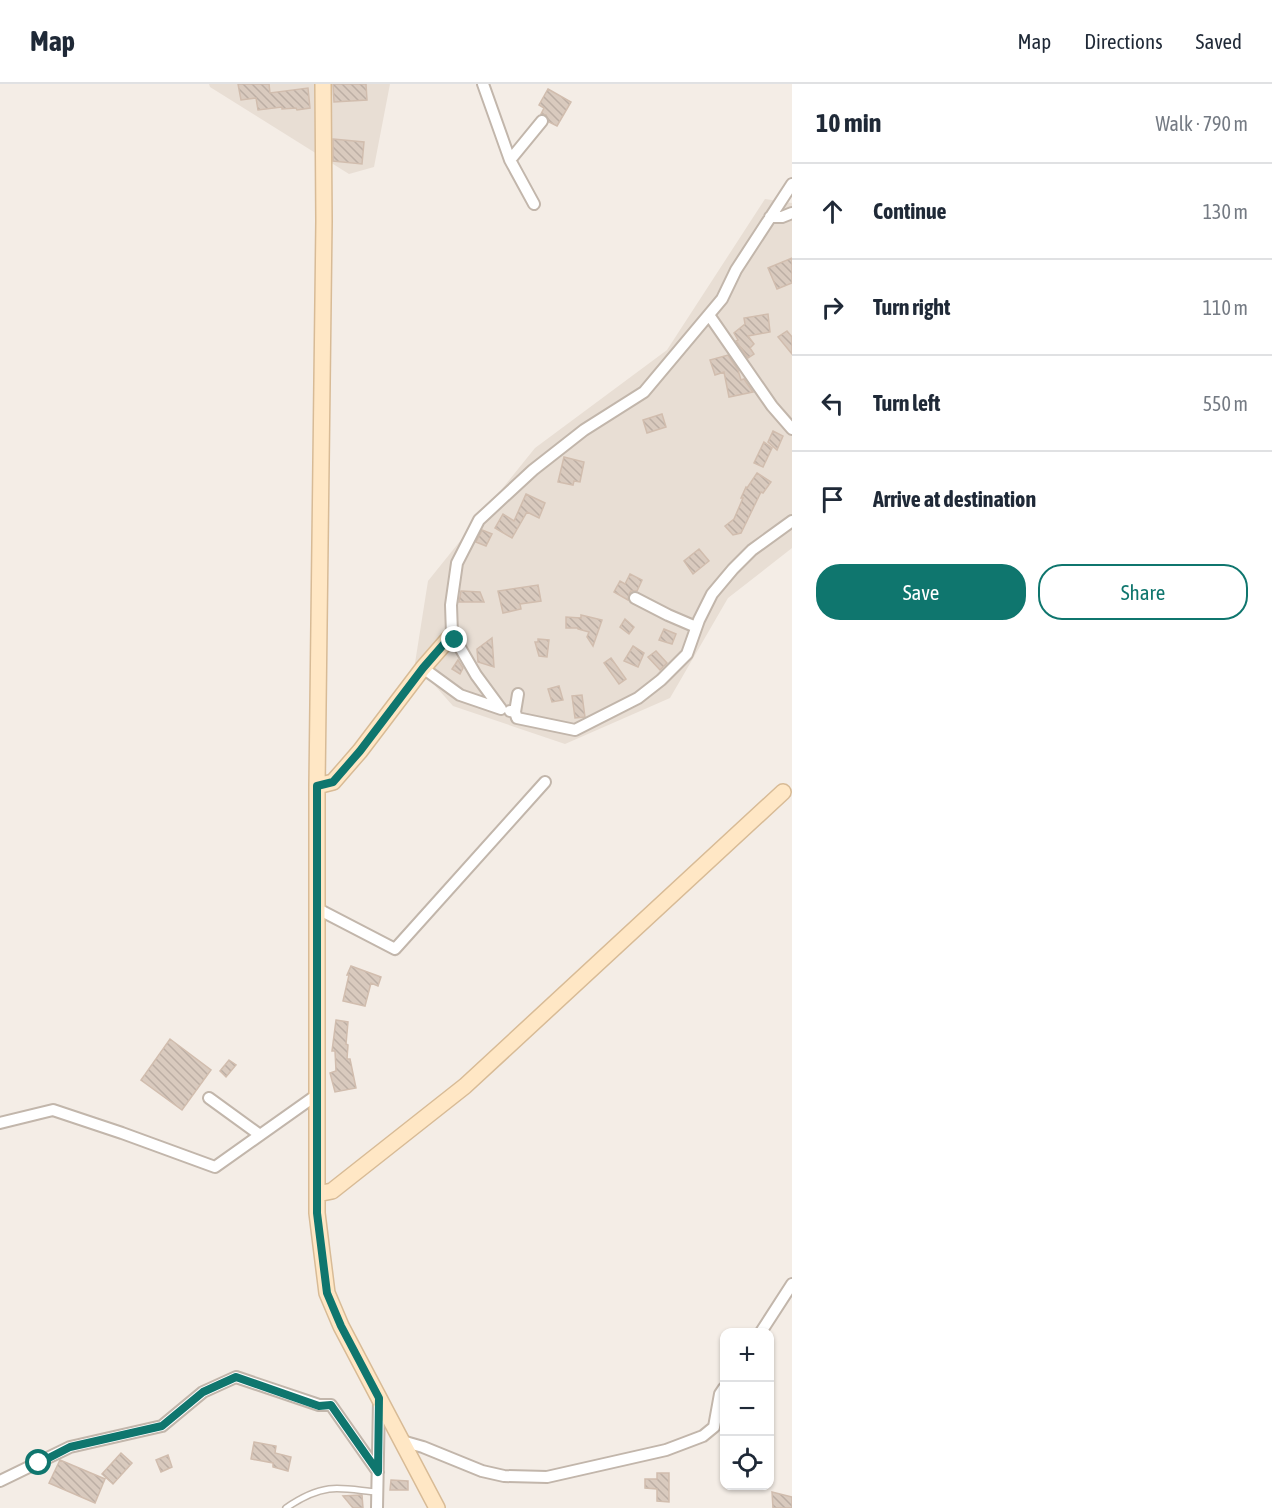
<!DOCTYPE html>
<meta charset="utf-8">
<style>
body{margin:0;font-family:"Asap Condensed",sans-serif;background:#f6f6f7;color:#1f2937}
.controls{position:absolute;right:18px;bottom:18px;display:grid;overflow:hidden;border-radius:12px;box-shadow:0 2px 4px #0004}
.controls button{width:54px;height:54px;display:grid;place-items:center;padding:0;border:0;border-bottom:2px solid #e0e1e3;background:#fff;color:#1f2937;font:30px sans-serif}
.stop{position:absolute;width:18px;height:18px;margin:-14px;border:4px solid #0f766e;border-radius:50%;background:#fff}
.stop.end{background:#0f766e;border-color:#fff;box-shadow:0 2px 6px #0008}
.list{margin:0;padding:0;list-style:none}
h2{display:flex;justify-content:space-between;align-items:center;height:78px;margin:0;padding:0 24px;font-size:26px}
h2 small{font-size:20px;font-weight:400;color:#747a83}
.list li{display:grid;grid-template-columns:39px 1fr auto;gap:18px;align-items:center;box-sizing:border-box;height:96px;padding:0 24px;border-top:2px solid #e0e1e3}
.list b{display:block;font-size:22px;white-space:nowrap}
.list em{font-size:20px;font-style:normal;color:#747a83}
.actions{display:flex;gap:12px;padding:18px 24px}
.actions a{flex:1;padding:14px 0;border:2px solid #0f766e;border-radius:24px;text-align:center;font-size:21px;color:#0f766e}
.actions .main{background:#0f766e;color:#fff}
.icon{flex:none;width:33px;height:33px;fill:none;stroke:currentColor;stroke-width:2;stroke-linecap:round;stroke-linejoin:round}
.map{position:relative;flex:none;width:792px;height:1424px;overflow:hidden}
header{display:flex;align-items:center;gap:36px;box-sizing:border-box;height:84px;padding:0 30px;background:#fff;border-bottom:2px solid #e0e1e3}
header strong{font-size:28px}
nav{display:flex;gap:33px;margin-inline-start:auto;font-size:21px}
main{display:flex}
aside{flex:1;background:#fff}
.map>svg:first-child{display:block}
</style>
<header>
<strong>Map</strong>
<nav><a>Map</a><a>Directions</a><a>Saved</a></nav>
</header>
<main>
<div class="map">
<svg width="792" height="1424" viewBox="0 0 792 1424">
<defs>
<pattern id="building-back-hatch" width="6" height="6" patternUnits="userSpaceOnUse" patternTransform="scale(1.5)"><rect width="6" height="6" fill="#d9cabe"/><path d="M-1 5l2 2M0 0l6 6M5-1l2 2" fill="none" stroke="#bcaea4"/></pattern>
</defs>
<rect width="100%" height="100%" fill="#f4ede6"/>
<path fill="#e8ded4" d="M209 0H390L374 83 349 90 210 3Z
M765 115 792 119V464L728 514 670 614 565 660 453 622 415 579 428 497 535 364 667 266Z"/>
<path fill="url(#building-back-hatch)" stroke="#d1bdae" stroke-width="1.5" d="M238 0H269L270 9 308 4 310 24 297 26 296 24 282 25V23L258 26 256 14 241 16Z
M333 0H366L367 16 334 18Z
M548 5 571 18 557 42 549 38 546 31 541 30 544 24 539 21Z
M333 55 364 58 362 80 333 77Z
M792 174V199L777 205 768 184Z
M768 230 770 248 748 252 754 260 750 264 754 270 748 274 736 257 738 256 734 249 745 240 744 234Z
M787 247 792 253V270L778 253Z
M728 271 738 286 741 296 744 295 753 308 729 313 724 288 715 291 710 276Z
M662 330 666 343 647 349 643 336Z
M773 347 783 352 777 366 768 358Z
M764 358 772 364 763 383 754 379Z
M564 373 584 378 580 398 574 397 573 401 558 398Z
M757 389 771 398 763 409 761 408 741 449 733 451 725 442 734 435 743 414H741L746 403 747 404Z
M526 410 545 419 539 434 527 428 512 454 495 444 503 430 514 437Z
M482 446 492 450 486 462 476 458Z
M699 465 709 477 693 490 684 477Z
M630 490 642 496 637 507H631L629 510 628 516 614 508 620 497 625 500Z
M538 501 541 517 520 520 521 525 503 529 498 507Z
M461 507 480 508 484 518H459Z
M581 531 602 536 593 562 587 553 589 548 578 545V544H566V533L581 534Z
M625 535 634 543 629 550 620 543Z
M664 545 676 550 672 560 659 556Z
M492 554 494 583 478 578 477 565Z
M538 555 549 556 547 573 539 572 535 558H538Z
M633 562 644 569 638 583 624 577Z
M656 567 667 579 660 586 648 573Z
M611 574 626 595 619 600 604 579Z
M458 576 463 584 460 590 452 585Z
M559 602 563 616 552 618 548 605Z
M582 611 585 633 575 634 572 612Z
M351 882 381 893 378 902 371 899 365 922 343 917 349 891H347Z
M336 936 348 938 346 960 348 961 347 975H350L356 1004 335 1008 330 989 336 987 335 967H332Z
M170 955 211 986 182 1026 141 996Z
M229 976 236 981 226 993 220 987Z
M254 1358 276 1362 275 1369 291 1373 288 1387 273 1383V1379L251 1375Z
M121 1369 132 1379 113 1400 102 1390Z
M168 1371 172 1383 161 1388 156 1376Z
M60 1376 105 1395 95 1419 49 1399Z
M657 1389H669V1418L657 1417V1405L645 1404V1395H657Z
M391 1396 408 1397V1406H390Z
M772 1408 792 1413V1424H773Z
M360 1411H362L363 1424H353L343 1412Z"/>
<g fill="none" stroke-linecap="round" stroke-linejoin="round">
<g stroke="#c2b6ab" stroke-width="8">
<path id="lane" d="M286 1424C299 1415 314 1407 329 1405 343 1403 362 1407 377 1408"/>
</g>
<g stroke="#c2b6ab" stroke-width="14">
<path id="street" d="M483 0 510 76
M534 120 510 76 542 37
M770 133H782L792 129
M709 231 772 322 792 345
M635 514 668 531 696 543
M423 584 460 611 501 625 476 591 458 560 450 553 452 550 451 521 457 479 479 436 533 386 584 346 644 308 722 215 736 186 792 100
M510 627 515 628 518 610
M515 628 517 634 575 646 638 614 661 596 687 570 699 536 712 510 733 485 752 466 792 437
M316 824 395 865 545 698
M209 1014 260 1051
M0 1039 53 1026 122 1049 215 1083 318 1010
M761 1248 792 1200
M402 1357 423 1363 482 1387 504 1392 547 1393 666 1366 703 1352 714 1343 720 1310 724 1304
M0 1397 70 1363 162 1342 203 1308 236 1293 319 1321H331L378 1388
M377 1424 379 1317"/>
</g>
<g stroke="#d8bb96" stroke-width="18">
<path id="secondary" d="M323 0 324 137 317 702V1129L327 1209 341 1242 437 1424
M317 702 333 698 360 667 423 584 450 553
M317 1110 332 1107 465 1002 783 708"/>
</g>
<use href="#lane" stroke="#fff" stroke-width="5"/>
<use href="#street" stroke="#fff" stroke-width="10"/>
<use href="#secondary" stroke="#ffe7c5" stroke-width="15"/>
</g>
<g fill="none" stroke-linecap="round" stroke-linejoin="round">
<path stroke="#0f766e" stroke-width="8" d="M39 1379 70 1363 162 1342 203 1308 236 1293 319 1322 331 1321 378 1388 379 1314 341 1242 327 1209 317 1129V702L333 698 360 667 423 584 450 553 455 556"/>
</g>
</svg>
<div class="controls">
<button>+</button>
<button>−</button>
<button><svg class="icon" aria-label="locate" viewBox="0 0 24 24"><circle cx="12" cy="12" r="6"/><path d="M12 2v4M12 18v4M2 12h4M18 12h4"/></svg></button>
</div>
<div class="stop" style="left:39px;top:1379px"></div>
<div class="stop end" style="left:455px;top:556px"></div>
</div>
<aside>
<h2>10 min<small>Walk · 790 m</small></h2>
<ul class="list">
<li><svg class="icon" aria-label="ahead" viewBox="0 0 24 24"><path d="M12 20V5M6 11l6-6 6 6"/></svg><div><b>Continue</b></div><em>130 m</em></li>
<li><svg class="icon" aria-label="right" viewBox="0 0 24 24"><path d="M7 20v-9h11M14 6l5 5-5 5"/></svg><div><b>Turn right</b></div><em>110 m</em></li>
<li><svg class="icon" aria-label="left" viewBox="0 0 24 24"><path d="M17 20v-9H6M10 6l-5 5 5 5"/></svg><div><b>Turn left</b></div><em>550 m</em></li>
<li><svg class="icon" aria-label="arrive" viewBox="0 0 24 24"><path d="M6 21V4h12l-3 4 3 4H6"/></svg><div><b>Arrive at destination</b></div></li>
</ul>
<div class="actions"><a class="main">Save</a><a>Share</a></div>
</aside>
</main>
